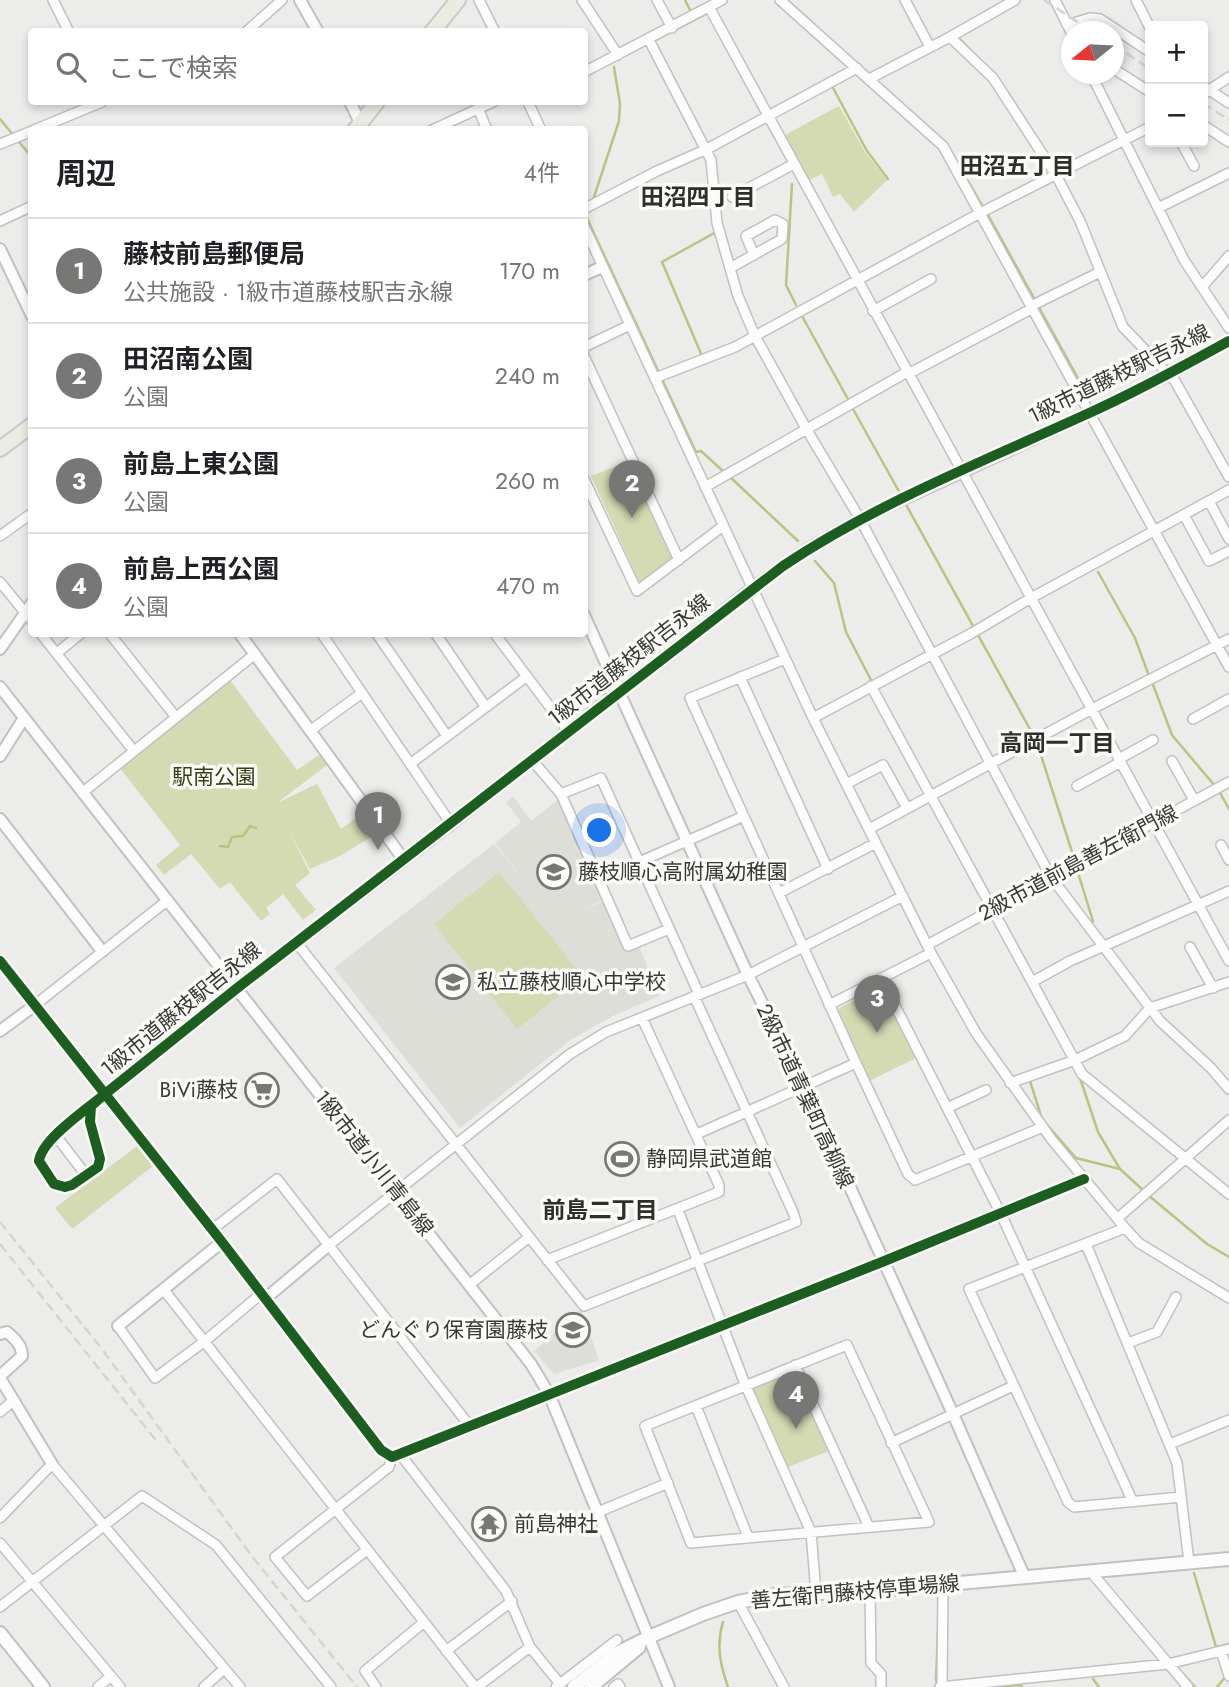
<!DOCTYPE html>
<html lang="ja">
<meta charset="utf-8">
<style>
body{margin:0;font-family:Jost,"Noto Sans JP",sans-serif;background:#f6f6f6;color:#202124}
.controls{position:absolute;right:21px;top:21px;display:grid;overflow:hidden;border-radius:7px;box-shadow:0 4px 10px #0003}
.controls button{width:63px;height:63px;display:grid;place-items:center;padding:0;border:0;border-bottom:2px solid #e0e0e0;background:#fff;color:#202124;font:35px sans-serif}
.compass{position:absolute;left:1061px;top:21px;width:63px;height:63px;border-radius:50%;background:#fff;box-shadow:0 4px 10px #0003;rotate:252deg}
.you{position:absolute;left:600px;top:831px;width:24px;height:24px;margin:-18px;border:5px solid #fff;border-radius:50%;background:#1a73e8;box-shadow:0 0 0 10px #1a73e833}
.badge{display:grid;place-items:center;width:46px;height:46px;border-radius:50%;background:#777876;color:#fff;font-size:23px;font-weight:700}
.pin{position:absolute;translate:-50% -58px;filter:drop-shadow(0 2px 4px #0008)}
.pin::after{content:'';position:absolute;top:37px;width:24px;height:21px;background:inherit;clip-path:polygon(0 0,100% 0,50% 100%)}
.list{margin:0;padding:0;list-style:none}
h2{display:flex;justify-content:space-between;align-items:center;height:91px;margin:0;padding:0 28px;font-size:30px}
h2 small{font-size:23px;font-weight:400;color:#757577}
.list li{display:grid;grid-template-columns:46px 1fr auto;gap:21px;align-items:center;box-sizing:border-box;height:105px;padding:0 28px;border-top:2px solid #e0e0e0}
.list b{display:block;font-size:26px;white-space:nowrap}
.list p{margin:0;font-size:23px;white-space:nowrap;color:#757577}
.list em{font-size:23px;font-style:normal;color:#757577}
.icon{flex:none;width:38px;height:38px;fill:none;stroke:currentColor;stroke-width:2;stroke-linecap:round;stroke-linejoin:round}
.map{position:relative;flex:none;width:1229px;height:1687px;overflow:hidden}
.search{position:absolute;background:#fff;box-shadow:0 4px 10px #0003;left:28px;top:28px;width:560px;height:77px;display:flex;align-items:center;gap:18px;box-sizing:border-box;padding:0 24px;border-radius:7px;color:#757577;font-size:26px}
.panel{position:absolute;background:#fff;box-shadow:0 4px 10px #0003;left:28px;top:126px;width:560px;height:511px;border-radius:7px}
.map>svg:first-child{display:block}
</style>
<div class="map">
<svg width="1229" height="1687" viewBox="0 0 1229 1687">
<rect width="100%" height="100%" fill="#ececeb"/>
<path fill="#ddded8" d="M513 796 531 821 559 799 603 900 577 912 602 902 627 950 640 948 659 996 613 1016 569 1041 460 1128 334 968 494 844 527 884 495 843 521 822 506 802Z
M581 1309 599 1360 554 1374 534 1351Z"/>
<path fill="#d4dab2" d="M839 106 865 152 887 180 854 212 840 194 833 197 822 174 809 180 785 135Z
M629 461 673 559 645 583 639 581 591 476Z
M230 680 297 770 319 755 327 765 277 803 317 784 341 829 362 814 376 834 340 856 310 869 288 829 310 873 295 885 316 910 303 920 283 894 266 908 270 914 261 921 230 882 220 889 191 854 164 875 156 865 180 845 119 767Z
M499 872 583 977 517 1029 434 924Z
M882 985 918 1057 869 1081 838 1009Z
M137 1146 153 1166 72 1229 55 1208Z
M792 1370 831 1450 788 1467 750 1386Z"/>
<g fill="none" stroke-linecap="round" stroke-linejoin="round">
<path stroke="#bbc47f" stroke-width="2.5" d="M685 0 692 14
M787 0 814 24
M956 39 959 38 981 61
M654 41 708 13 709 15
M832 86 867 151 888 179
M759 107 762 114
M0 119 14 136
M766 121 775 138
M18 141 32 157
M948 147 983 207
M792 184 786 285 796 305
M593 200 619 121 620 104 614 67
M584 212 696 452 701 451 724 472
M987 213 1090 400
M802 316 849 401
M702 356 662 262 716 232
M853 409 901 495
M729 476 798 541
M904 501 1031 731
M815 561 834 583 846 632 872 682
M1098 572 1135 638 1149 676
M1152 682 1172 735 1215 786
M1038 746 1074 858
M1219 791 1229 809
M220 846 228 847 232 837 243 836 250 826 256 828
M1078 873 1093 921 1091 925
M1080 1078 1098 1132 1120 1169 1144 1191
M1030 1081 1042 1119 1076 1158 1120 1169
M1148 1195 1207 1244 1229 1257
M1194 1573 1217 1650
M723 1622C716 1645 720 1664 728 1687
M1217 1647 1229 1644
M1176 1666 1195 1687
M1093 1679 1099 1687
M938 1687 936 1680 938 1631
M993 1687 1020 1685 1022 1687
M1217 1687 1226 1676"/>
<g stroke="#c1c1c0" stroke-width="12">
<path id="minor" d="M53 0 69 32
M479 0 495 32
M582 0 618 55
M657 0 672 28
M780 0 943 146 1229 667
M905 0 930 47
M1055 0 1072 34
M1136 0 1150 28
M709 7 1229 961
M1067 25 1090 18 1100 19 1150 52
M246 32 282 0
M950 37 993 78 1056 175 1080 221 1123 327 1175 381 1229 477
M649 40 711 160 717 223 738 296 755 336 807 430 860 519 1051 877 1160 1021 1211 1068 1229 1089
M1114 69 1150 92
M584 72 722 0
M1091 74 1184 260 1229 328
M869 79 950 37 1015 0
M1203 86 1229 103
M1203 94 1229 77
M528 102 541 130
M478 108 487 130
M1203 125 1229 142
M34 130 102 102
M432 130 493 102
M1181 142 1194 166
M0 144 32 131
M732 197 794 164
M1158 208 1229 173
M584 209 657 171 707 149 857 68
M0 221 32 206
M584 226 813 718 931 953 976 1033 1052 1140 1125 1228 1139 1243 1229 1298
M730 268 782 239 783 224 775 220 746 236 754 255
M1202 287 1229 256
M1031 306 1100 272
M873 311 931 279
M584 347 630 325
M584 356 679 560
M908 374 1033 308
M655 378 735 347 980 213 1150 127
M584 479 637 591 723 526
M705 487 907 372
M1209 501 1229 539
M1184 515 1209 561 1229 551
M0 536 32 513
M0 582 32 621
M41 634 133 750
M110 634 175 716
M322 634 451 824
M377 634 447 736
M436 634 485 706
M495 634 568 731
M57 653 80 634
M785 659 690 698 856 1063 908 1174 915 1180 1043 1127
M740 677 828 869
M871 686 1082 1074 1229 1194
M813 718 972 633 1031 598 1229 490
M1193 719 1229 699
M311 730 362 693
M1119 759 1153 740
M532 760 561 794 628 946 669 929
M1172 761 1194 800
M410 764 526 677
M846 784 883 765 907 808
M1077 786 1121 762
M82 793 255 654
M561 794 601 778 699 994
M869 829 1092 709 1229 639
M1221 845 1229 860
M639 862 744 816
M779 893 876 843
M296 942 584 1306 796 1222 793 1212 694 996
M927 945 1229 782
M1190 947 1213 988
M881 978 1001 1214 1133 1502
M1032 982 1070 961 1229 891
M35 1005 168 900
M829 1005 931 953
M1010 1083 1075 1060 1125 1036 1150 1008 1229 982
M105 1094 91 1106 90 1122 100 1159 98 1167 72 1185 65 1187 54 1184 39 1161C42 1139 87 1109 105 1094
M949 1107 986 1090
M697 1134 856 1063
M56 1136 86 1175
M678 1210 745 1384 811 1532 816 1593
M1118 1218 1229 1120
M1125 1228 969 1289 1068 1502 1074 1507 1181 1497
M213 1229 277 1179 469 1425
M1086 1244 1177 1463 1189 1562
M329 1245 570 1054 606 1032 748 975 903 896
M547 1260 719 1192V1185L642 1018
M469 1285 528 1238
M164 1290 475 1687
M118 1326 155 1378 205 1341 262 1293
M1128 1343 1157 1332 1176 1297
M847 1345 929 1522 691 1543 645 1426Z
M795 1365 869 1527
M696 1406 748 1537
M0 1412 14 1400
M891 1443 1013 1386
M1170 1444 1229 1420
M400 1454 506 1591 530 1647 477 1687
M598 1512 668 1483
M0 1518 52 1464 240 1687
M0 1543 120 1687
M367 1550 307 1596 275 1557 389 1467 392 1457
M1091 1572 1188 1687
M870 1591 871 1663 881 1674V1687
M738 1602 784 1687
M0 1607 142 1496 216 1545 331 1687
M530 1647 560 1684
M446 1651 512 1601
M1221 1651 1229 1676
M942 1686 943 1585
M98 1687 111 1676
M204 1687 224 1669
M376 1687 365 1671 423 1623
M556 1687 617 1640
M614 1687 618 1684 620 1687
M940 1687 1168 1664 1229 1649"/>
</g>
<g stroke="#c1c1c0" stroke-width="14">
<path id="tertiary" d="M300 0 318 32
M350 102 364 130
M0 249 32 316
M584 275 602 267
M584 615 748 975 804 1086 953 1414 1025 1578
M240 634 404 860
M0 649 32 603
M0 687 531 1364 549 1394 669 1687
M0 756 24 718
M0 819 102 951
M0 961 222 1242 381 1450 392 1457 882 1262 1084 1179
M0 1031 35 1005
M105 1094 236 989 451 824 619 691 669 655 751 589 809 548 860 519 1090 413 1168 375 1229 341
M265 1299 329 1245
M118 1326 222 1242
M0 1334 7 1332C15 1339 22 1345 22 1356L0 1376
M0 1378 52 1464"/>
</g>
<g stroke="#c1c1c0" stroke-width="16">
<path id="secondary" d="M0 1633 43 1687
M574 1687 617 1653 649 1637 703 1614 738 1602 773 1595 870 1591 1229 1559
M591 1687 639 1647"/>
</g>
<g stroke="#c8c9c8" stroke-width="18">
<path id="primary" d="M432 32 458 0
M355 130 377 102
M0 449 32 425"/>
</g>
<use href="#minor" stroke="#fcfcfc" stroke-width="9"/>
<use href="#tertiary" stroke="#fcfcfc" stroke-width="10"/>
<use href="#secondary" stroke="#fcfcfc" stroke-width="12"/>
<use href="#primary" stroke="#eaece2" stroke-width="14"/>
<path stroke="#d4d4d3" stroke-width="2.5" stroke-dasharray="10 5" stroke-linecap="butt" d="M1044 0 1093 32
M1114 45 1150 69
M1203 103 1229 120
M0 1222 102 1349 251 1555 357 1687
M0 1244 158 1443"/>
<g stroke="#fafaf7" stroke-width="15">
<path id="cycleway" d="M0 961 222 1242 381 1450 392 1457 882 1262 1084 1179
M105 1094C87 1109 42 1139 39 1161L54 1184 65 1187 72 1185 98 1167 100 1159 90 1122 91 1106 105 1094 236 989 783 566C877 503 984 461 1087 414 1136 392 1182 367 1229 341"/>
</g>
<use href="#cycleway" stroke="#1b5e20" stroke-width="10"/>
</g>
<defs>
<g id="school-ring" transform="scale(1.75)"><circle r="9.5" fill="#fafaf7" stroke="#777876" stroke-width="1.5"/><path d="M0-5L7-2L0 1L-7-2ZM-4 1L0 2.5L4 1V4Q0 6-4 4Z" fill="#777876"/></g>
<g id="supermarket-ring" transform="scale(1.75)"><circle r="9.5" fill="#fafaf7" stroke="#777876" stroke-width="1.5"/><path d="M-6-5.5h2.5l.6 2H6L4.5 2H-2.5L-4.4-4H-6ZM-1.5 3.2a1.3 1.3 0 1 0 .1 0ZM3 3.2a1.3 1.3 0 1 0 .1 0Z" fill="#777876"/></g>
<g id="stadium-ring" transform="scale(1.75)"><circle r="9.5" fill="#fafaf7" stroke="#777876" stroke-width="1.5"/><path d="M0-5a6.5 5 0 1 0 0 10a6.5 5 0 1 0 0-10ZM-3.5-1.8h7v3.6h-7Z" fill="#777876"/></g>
<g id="temple-ring" transform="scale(1.75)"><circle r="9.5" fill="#fafaf7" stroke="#777876" stroke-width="1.5"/><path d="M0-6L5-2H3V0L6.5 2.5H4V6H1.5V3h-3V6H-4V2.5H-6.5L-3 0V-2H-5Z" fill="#777876"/></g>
</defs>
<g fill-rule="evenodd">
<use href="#school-ring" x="554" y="872"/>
<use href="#school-ring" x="453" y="982"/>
<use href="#supermarket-ring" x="262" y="1090"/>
<use href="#stadium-ring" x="622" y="1159"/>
<use href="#school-ring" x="573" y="1330"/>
<use href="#temple-ring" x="489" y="1524"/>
</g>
<g text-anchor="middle" stroke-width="7" stroke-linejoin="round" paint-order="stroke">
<g font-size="21" fill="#383937" stroke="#fafaf7">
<text transform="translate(1119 374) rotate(-26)" y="7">1級市道藤枝駅吉永線</text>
<text transform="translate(629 660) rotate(-38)" y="7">1級市道藤枝駅吉永線</text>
<text transform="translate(1078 863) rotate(-28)" y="7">2級市道前島善左衛門線</text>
<text transform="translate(181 1009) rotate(-39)" y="7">1級市道藤枝駅吉永線</text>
<text transform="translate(805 1096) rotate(65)" y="7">2級市道青葉町高柳線</text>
<text transform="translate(374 1163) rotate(52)" y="7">1級市道小川青島線</text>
<text transform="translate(855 1592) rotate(-5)" y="7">善左衛門藤枝停車場線</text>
</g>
<g font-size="21" fill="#393e15" stroke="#fafaf7">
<text x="214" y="784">駅南公園</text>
</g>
<g font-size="21" fill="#383937" stroke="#fafaf7" text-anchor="start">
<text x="578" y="879">藤枝順心高附属幼稚園</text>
<text x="477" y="989">私立藤枝順心中学校</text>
<text x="238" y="1097" text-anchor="end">BiVi藤枝</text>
<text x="646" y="1166">静岡県武道館</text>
<text x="548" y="1337" text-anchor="end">どんぐり保育園藤枝</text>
<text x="514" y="1531">前島神社</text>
</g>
<g font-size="23" font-weight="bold" fill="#2e2e2c" stroke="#fafaf7">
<text x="1017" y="174">田沼五丁目</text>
<text x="698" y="205">田沼四丁目</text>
<text x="1057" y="751">高岡一丁目</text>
<text x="600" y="1218">前島二丁目</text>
</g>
</g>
</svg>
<div class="controls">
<button>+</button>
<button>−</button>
</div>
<svg class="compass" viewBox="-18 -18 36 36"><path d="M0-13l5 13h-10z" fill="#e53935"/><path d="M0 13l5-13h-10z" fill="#757577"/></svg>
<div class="you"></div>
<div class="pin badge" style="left:378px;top:850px">1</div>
<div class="pin badge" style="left:632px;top:518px">2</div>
<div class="pin badge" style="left:877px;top:1033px">3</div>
<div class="pin badge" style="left:796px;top:1429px">4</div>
<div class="search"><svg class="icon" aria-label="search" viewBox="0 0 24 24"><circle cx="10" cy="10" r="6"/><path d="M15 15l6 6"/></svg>ここで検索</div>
<section class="panel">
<h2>周辺<small>4件</small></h2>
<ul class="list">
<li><span class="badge">1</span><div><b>藤枝前島郵便局</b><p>公共施設 · 1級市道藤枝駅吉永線</p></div><em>170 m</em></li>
<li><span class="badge">2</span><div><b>田沼南公園</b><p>公園</p></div><em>240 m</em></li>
<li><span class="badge">3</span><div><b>前島上東公園</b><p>公園</p></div><em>260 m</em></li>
<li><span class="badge">4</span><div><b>前島上西公園</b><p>公園</p></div><em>470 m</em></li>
</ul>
</section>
</div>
